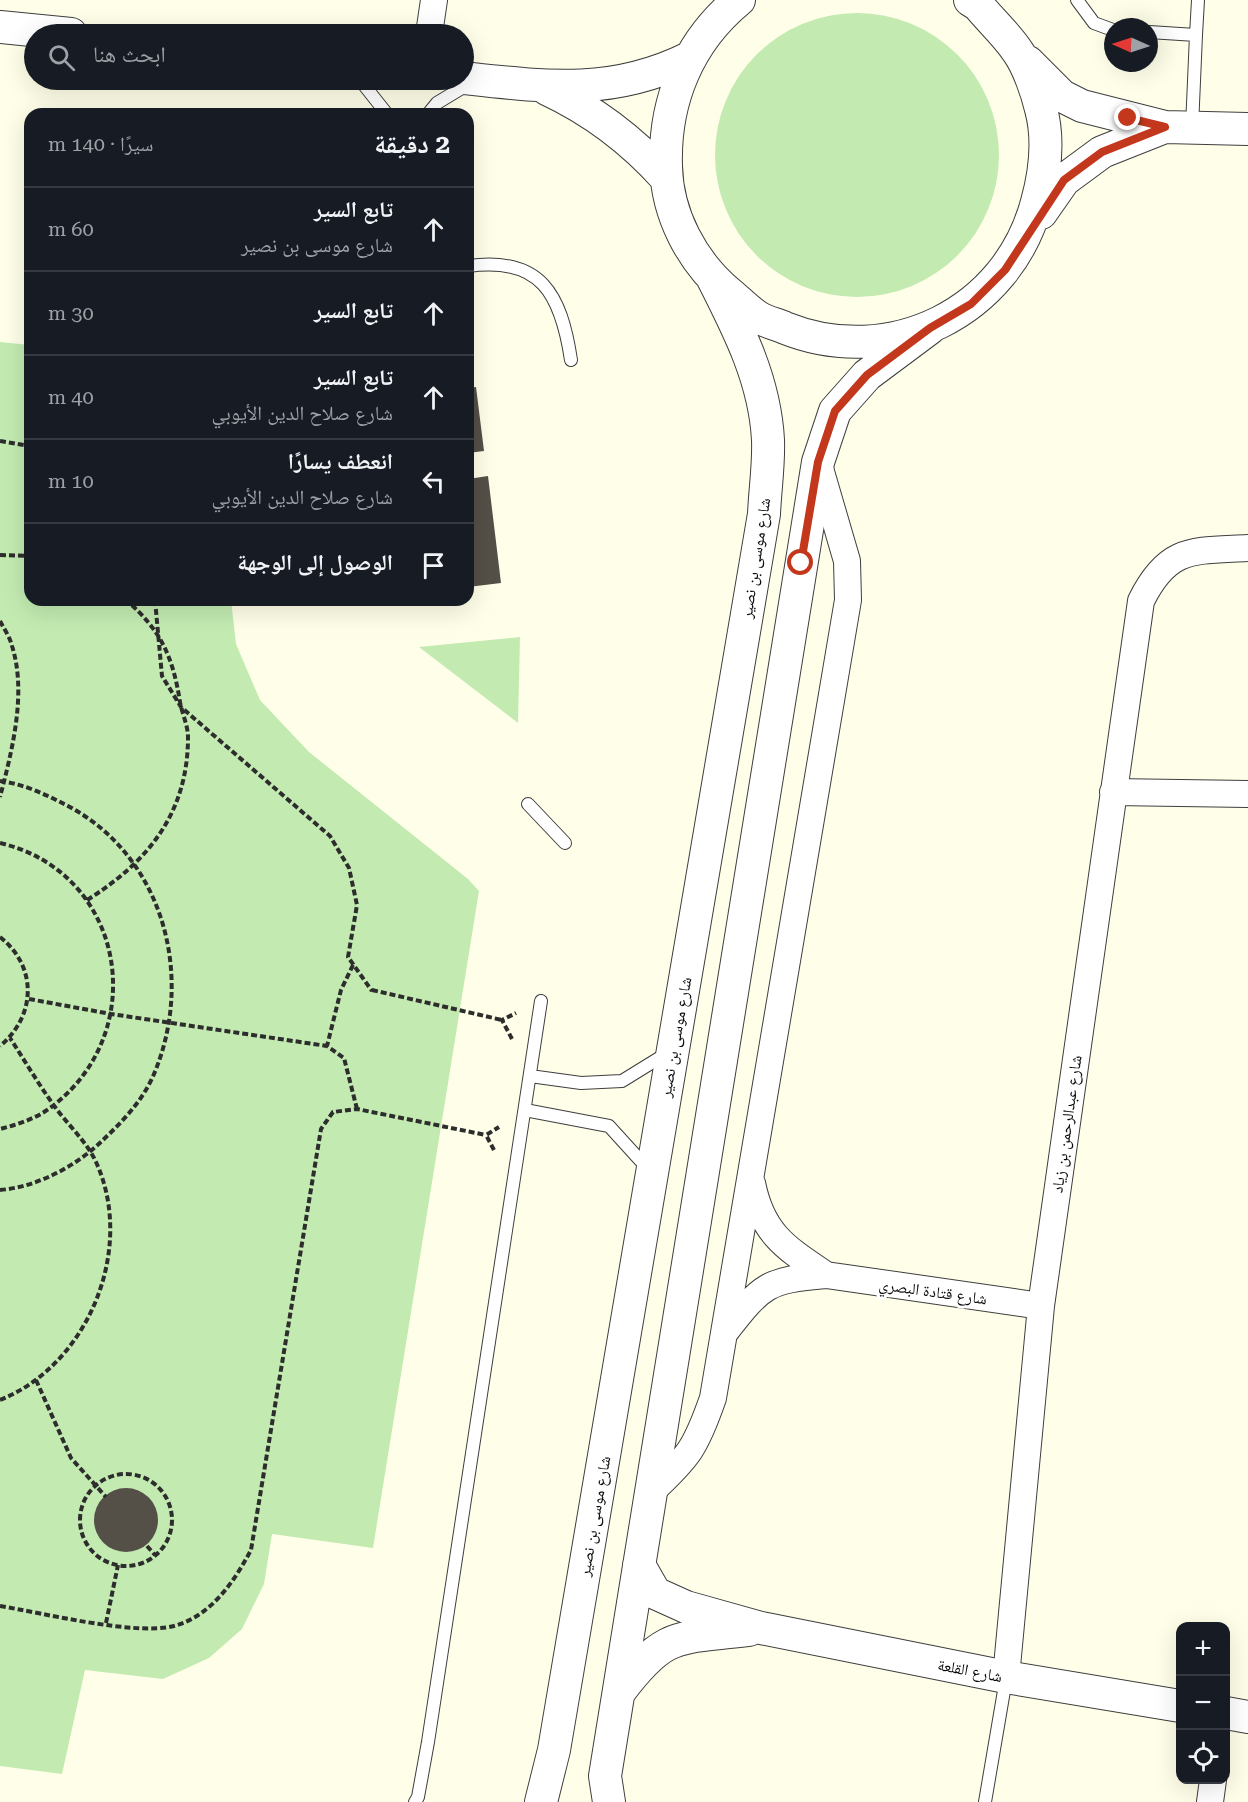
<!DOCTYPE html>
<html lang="ar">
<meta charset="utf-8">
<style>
body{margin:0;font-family:"Roboto Serif","Noto Naskh Arabic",serif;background:#20242c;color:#f1f3f6;direction:rtl}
.controls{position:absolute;right:18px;bottom:18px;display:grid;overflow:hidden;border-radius:12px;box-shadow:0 6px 24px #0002}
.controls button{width:54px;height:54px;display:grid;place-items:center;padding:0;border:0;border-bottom:2px solid #363941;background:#171b24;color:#f1f3f6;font:30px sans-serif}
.compass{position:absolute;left:1104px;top:18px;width:54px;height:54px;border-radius:50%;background:#171b24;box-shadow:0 6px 24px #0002;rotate:273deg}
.stop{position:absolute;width:18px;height:18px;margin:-14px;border:4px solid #c3371c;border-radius:50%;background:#fff}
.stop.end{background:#c3371c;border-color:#fff;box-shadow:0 2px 6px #0008}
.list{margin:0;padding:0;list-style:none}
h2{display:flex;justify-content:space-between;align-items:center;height:78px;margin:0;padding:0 24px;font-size:26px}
h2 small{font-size:20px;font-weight:400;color:#9ea1a6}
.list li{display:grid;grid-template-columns:39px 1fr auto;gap:18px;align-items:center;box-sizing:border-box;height:84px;padding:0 24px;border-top:2px solid #363941}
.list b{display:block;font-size:22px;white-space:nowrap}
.list p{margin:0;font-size:20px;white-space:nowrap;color:#9ea1a6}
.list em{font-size:20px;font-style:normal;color:#9ea1a6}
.icon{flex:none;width:33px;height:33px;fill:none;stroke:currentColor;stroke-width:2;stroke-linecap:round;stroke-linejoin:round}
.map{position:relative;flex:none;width:1248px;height:1802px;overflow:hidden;direction:ltr}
.search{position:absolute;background:#171b24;box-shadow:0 6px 24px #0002;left:24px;top:24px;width:450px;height:66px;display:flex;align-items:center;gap:15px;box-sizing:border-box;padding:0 21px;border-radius:33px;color:#9ea1a6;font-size:22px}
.panel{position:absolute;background:#171b24;box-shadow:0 6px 24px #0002;left:24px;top:108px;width:450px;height:498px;border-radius:18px;direction:rtl}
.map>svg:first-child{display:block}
</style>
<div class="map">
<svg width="1248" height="1802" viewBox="0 0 1248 1802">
<rect width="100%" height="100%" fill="#ffffe9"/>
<path fill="#c3ebb1" d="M715 155a142 142 0 1 1 284 0a142 142 0 1 1-284 0Z
M0 342 30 345V600H231L236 644 260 700 309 752 468 879 479 891 373 1548 272 1534 264 1584 242 1629 209 1658 163 1679 85 1670 62 1774 0 1766Z
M520 637 518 723 419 647Z"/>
<path fill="#544f47" d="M476 387 484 451 468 453V388Z
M488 476 501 583 468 587V479Z
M94 1520a32 32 0 1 1 64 0a32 32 0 1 1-64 0Z"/>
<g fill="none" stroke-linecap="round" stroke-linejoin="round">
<g stroke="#3e3e3e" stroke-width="14">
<path id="service" d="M1077 0 1094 23 1113 30
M1149 32 1196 35 1192 127
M1196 35 1198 0
M360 80 387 114
M428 114 437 103 470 83
M468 266C541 256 561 294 571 360
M528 804 565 843
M530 1076 581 1083 622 1081 669 1052
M525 1110 609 1126 649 1170
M415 1802 418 1797 428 1742 541 1001
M985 1802 1006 1679"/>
</g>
<g stroke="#3e3e3e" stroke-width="28">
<path id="minor" d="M429 34 434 0
M1113 792 1248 794
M752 1183C762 1234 786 1248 826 1275
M726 1331C762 1285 767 1280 826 1275L1041 1306
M651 1492C689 1457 696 1447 713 1398L848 600 847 561 819 465
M1006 1677 1041 1306 1141 601C1168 546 1193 551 1248 548
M1210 1802 1213 1780"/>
</g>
<g stroke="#3e3e3e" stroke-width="34">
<path id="tertiary" d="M739 0C688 42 664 101 666 166 667 215 692 262 729 293 739 301 748 311 758 317 766 322 776 324 785 328 890 370 1008 313 1037 202 1045 173 1049 139 1041 109 1037 92 1028 66 1018 52 1007 35 991 21 978 5L970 0
M0 27 71 34
M1028 62 1062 96 1082 106 1165 127 1248 129
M464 78C545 87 612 96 689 58
M547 89C594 111 632 140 666 178
M1041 213 1064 180 1102 152 1165 127
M639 1565 655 1593 686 1607 761 1628 1006 1677 1180 1706
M620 1691C666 1630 678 1639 749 1630
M1226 1713 1248 1717
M541 1802 554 1750 764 514C765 490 769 464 768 440 765 381 739 330 713 279
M609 1802 605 1776 818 462 835 411 867 375 930 328"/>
</g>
<path stroke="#2d2d2d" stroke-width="4" stroke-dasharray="6 3" stroke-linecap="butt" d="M0 441 30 446
M0 555 30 556
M155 600 162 676 181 707 330 836 349 868 357 905 348 957 372 991
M0 621C4 629 10 637 12 646 27 693 12 751 0 797
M0 781C24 784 47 795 68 806 164 857 195 977 154 1074 143 1100 124 1120 104 1139 78 1165 38 1187 0 1190
M0 843C124 872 152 1028 54 1105 38 1118 19 1124 0 1129
M87 900C148 862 188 813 188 737 188 726 182 713 180 702 173 657 161 630 126 600
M0 937C38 967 36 1016 0 1046
M353 965 341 990 327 1046 344 1058 357 1109
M372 990 502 1020
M29 999 111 1014 327 1046
M512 1039 502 1020 516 1013
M494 1150 486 1135 499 1127
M36 1380 71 1458 106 1497
M0 1400C88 1365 136 1249 96 1162 87 1142 68 1125 55 1107 39 1085 25 1061 10 1038
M80 1520a46 46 0 1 1 92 0a46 46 0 1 1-92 0Z
M147 1546 155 1555
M0 1606C43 1613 135 1636 174 1626 211 1616 234 1582 251 1550L321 1129 333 1112 357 1109 486 1135
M106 1623 118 1565"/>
<use href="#service" stroke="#fff" stroke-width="12"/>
<use href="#minor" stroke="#fff" stroke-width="26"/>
<use href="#tertiary" stroke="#fff" stroke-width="32"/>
</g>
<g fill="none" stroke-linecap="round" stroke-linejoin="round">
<path stroke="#c3371c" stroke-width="8" d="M801 563 818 462 835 411 867 375 930 328 971 304 1005 270 1064 180 1102 152 1165 127 1128 118"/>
</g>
<g text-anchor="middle" stroke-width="6" stroke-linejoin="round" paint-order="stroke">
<g font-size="16" fill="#0b0b0b" stroke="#fff">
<text transform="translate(755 558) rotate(-81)" y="6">شارع موسى بن نصير</text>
<text transform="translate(675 1037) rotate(-80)" y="6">شارع موسى بن نصير</text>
<text transform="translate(1066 1124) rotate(-82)" y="6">شارع عبدالرحمن بن زياد</text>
<text transform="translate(933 1291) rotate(8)" y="6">شارع قتادة البصري</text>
<text transform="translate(594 1516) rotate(-80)" y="6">شارع موسى بن نصير</text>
<text transform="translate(970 1670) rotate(11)" y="6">شارع القلعة</text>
</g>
</g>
</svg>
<div class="controls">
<button>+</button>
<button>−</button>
<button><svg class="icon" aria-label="locate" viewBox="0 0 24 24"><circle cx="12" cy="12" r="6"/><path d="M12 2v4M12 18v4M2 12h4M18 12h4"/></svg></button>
</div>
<svg class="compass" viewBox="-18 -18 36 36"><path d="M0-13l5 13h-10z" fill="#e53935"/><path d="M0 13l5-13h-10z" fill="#9ea1a6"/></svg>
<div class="stop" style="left:801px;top:563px"></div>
<div class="stop end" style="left:1128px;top:118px"></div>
<div class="search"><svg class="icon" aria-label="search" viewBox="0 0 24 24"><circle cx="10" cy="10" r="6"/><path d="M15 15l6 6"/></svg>ابحث هنا</div>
<section class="panel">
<h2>2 دقيقة<small>سيرًا · 140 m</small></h2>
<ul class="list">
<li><svg class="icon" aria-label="ahead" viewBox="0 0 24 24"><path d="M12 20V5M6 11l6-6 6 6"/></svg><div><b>تابع السير</b><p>شارع موسى بن نصير</p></div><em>60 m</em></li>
<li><svg class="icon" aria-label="ahead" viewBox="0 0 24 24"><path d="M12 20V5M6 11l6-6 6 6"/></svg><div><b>تابع السير</b></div><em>30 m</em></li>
<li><svg class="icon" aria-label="ahead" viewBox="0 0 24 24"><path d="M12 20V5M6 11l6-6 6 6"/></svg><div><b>تابع السير</b><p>شارع صلاح الدين الأيوبي</p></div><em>40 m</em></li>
<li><svg class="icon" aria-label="left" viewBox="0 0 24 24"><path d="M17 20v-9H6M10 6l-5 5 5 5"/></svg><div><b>انعطف يسارًا</b><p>شارع صلاح الدين الأيوبي</p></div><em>10 m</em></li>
<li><svg class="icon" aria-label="arrive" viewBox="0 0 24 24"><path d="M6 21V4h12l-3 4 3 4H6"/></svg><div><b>الوصول إلى الوجهة</b></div></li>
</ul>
</section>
</div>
